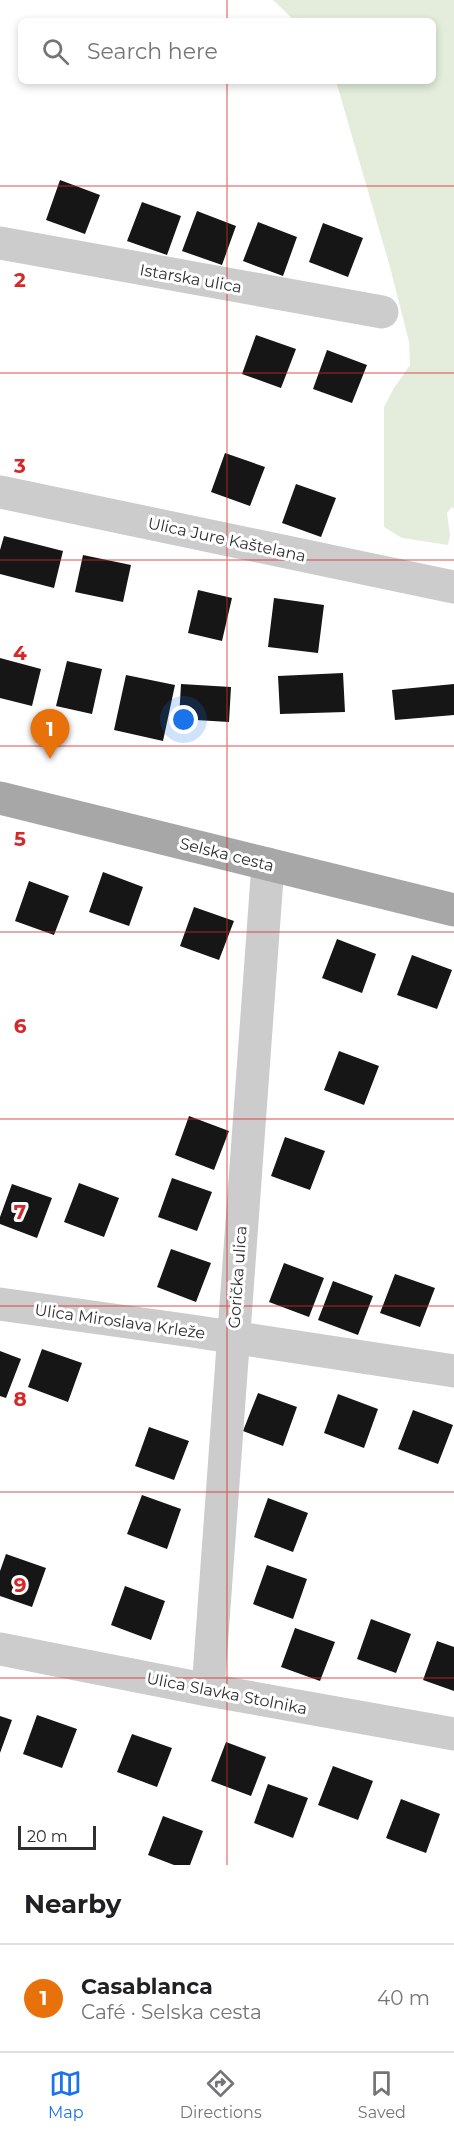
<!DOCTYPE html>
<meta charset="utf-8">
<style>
body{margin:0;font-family:Montserrat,sans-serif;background:#f2f2f2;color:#202124}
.scale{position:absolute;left:18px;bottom:15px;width:78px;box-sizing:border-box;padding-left:6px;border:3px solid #2f2f2f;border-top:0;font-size:16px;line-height:21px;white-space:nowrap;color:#2f2f2f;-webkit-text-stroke:4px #fff;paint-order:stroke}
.you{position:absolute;left:184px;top:720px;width:21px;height:21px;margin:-15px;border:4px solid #fff;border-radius:50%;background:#1a73e8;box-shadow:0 0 0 9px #1a73e833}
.badge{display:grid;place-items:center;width:39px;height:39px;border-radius:50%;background:#1a73e8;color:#fff;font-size:20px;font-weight:700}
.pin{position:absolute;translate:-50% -50px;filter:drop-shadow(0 2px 3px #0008)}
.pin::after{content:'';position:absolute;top:32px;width:21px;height:18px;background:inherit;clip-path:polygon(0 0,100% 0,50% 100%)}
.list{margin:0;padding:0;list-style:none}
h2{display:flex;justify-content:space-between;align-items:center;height:78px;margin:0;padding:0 24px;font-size:26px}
h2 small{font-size:20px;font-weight:400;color:#757577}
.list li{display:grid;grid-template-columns:39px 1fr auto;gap:18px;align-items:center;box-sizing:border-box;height:108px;padding:0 24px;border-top:2px solid #e0e0e0}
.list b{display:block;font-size:22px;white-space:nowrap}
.list p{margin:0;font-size:20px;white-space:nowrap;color:#757577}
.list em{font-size:20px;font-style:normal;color:#757577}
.icon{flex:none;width:33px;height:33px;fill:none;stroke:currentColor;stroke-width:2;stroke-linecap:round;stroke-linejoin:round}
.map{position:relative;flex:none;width:454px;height:1865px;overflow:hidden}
.search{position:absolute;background:#fff;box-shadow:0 3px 9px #0003;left:18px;right:18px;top:18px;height:66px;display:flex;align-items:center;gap:15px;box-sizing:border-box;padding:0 21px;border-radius:9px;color:#757577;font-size:22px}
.sheet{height:186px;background:#fff}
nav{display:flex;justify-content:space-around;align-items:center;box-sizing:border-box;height:84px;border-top:2px solid #e0e0e0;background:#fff;font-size:16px;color:#757577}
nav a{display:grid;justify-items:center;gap:3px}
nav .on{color:#1a73e8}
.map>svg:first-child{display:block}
</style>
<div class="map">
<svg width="454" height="1865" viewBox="0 0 454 1865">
<rect width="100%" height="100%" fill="#fff"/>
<path fill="#e4eddc" d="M273 0H454V509L452 507 447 513 450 535 448 545 402 538 384 527V407L394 388 410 365 409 342 390 267 336 81H433V21H295Z"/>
<path fill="#161616" d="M60 180 100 195 85 234 46 220Z
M142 202 181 216 167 255 127 241Z
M197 211 236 226 222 265 182 251Z
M258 222 297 237 283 276 243 261Z
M323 223 363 238 348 277 309 262Z
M256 335 296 349 281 388 242 374Z
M327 350 367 365 352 403 313 389Z
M225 453 265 467 250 506 211 492Z
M296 484 336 498 321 537 282 523Z
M4 536 63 551 54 588 0 574V550Z
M83 555 131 565 123 602 75 592Z
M198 590 232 598 222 641 188 633Z
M274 598 324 605 318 653 268 647Z
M0 658 41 669 32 706 0 698Z
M67 661 102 669 92 714 56 706Z
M343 673 345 712 280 714 278 676Z
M126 675 175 685 163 741 114 730Z
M181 684 231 687 229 722 179 719Z
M454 684V715L395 720 392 690Z
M103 872 143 887 129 926 89 912Z
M29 881 69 896 54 935 15 921Z
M194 907 234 921 219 960 180 946Z
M337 939 376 954 362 993 322 978Z
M412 955 452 970 437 1009 397 995Z
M339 1051 379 1066 364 1105 324 1090Z
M189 1116 229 1131 214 1170 175 1155Z
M285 1137 325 1151 310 1190 271 1176Z
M172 1178 212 1192 197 1231 158 1217Z
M79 1183 119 1198 104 1237 64 1222Z
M12 1184 52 1198 37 1238 0 1224V1217Z
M171 1249 211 1263 196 1302 157 1287Z
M284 1263 324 1278 309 1317 269 1302Z
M395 1274 435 1288 420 1327 380 1313Z
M333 1281 373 1296 358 1335 318 1320Z
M42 1349 82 1363 68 1402 28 1387Z
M0 1351 21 1359 6 1398 0 1396Z
M258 1393 297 1407 283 1446 243 1431Z
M338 1394 378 1409 364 1448 324 1433Z
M413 1410 453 1425 438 1464 398 1449Z
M149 1427 189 1441 174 1480 135 1466Z
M142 1495 181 1509 167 1549 127 1534Z
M268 1498 308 1513 293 1552 254 1537Z
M6 1554 46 1568 32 1607 0 1596V1571Z
M267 1565 307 1579 293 1619 253 1604Z
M125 1586 165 1601 151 1640 111 1625Z
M371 1619 411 1634 396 1673 357 1659Z
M295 1628 335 1642 320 1681 281 1667Z
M437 1641 454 1647V1691L423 1680Z
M37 1715 77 1729 62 1768 23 1754Z
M0 1716 12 1720 0 1753Z
M132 1734 172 1748 157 1787 117 1772Z
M226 1742 266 1757 251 1796 211 1781Z
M333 1766 373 1781 358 1820 318 1805Z
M268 1784 308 1798 293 1838 254 1823Z
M401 1799 440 1814 426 1853 386 1838Z
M163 1816 203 1831 190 1865H174L148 1855Z"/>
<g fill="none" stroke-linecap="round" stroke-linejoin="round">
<path stroke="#ccc" stroke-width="33" d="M0 243 382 312
M0 492 454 587
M0 1304 192 1331 454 1371
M0 1649 208 1690 454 1734
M208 1690 268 864"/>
<path stroke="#a7a7a7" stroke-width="33" d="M0 798 454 910"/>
</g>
<path fill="none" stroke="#d62828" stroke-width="1.5" stroke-opacity="0.55" d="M227 0V21M227 81V1865M0 186H454M0 373H454M0 560H454M0 746H454M0 932H454M0 1119H454M0 1306H454M0 1492H454M0 1678H454"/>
<g text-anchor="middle" stroke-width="6" stroke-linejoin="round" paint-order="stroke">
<g font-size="16" fill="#2f2f2f" stroke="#fff">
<text transform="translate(191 278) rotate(10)" y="6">Istarska ulica</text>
<text transform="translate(227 539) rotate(12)" y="6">Ulica Jure Kaštelana</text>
<text transform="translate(227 854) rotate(14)" y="6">Selska cesta</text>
<text transform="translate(237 1277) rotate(-86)" y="6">Gorička ulica</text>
<text transform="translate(120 1321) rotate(8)" y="6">Ulica Miroslava Krleže</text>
<text transform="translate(227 1693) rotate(11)" y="6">Ulica Slavka Stolnika</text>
</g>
</g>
<g font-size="20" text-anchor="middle" font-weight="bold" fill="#d62828" stroke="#fff" stroke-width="6" stroke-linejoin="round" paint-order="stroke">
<text x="20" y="287">2</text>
<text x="20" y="473">3</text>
<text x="20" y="660">4</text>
<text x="20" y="846">5</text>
<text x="20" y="1033">6</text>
<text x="20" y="1219">7</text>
<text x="20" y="1406">8</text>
<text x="20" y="1592">9</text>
</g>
</svg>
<div class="scale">20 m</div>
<div class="you"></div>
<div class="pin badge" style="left:50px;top:759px;background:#e8710a">1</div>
<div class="search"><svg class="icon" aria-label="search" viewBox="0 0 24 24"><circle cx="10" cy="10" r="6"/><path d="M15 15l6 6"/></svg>Search here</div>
</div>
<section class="sheet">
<h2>Nearby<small></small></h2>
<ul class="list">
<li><span class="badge" style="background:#e8710a">1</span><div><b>Casablanca</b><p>Café · Selska cesta</p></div><em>40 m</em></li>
</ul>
</section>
<nav>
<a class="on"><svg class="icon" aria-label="map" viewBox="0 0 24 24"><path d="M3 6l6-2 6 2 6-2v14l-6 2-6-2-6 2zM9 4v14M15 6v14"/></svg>Map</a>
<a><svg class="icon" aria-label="directions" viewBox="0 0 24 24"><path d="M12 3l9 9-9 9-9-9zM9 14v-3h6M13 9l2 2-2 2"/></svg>Directions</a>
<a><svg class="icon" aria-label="saved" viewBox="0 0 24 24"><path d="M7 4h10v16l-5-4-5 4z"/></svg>Saved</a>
</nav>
